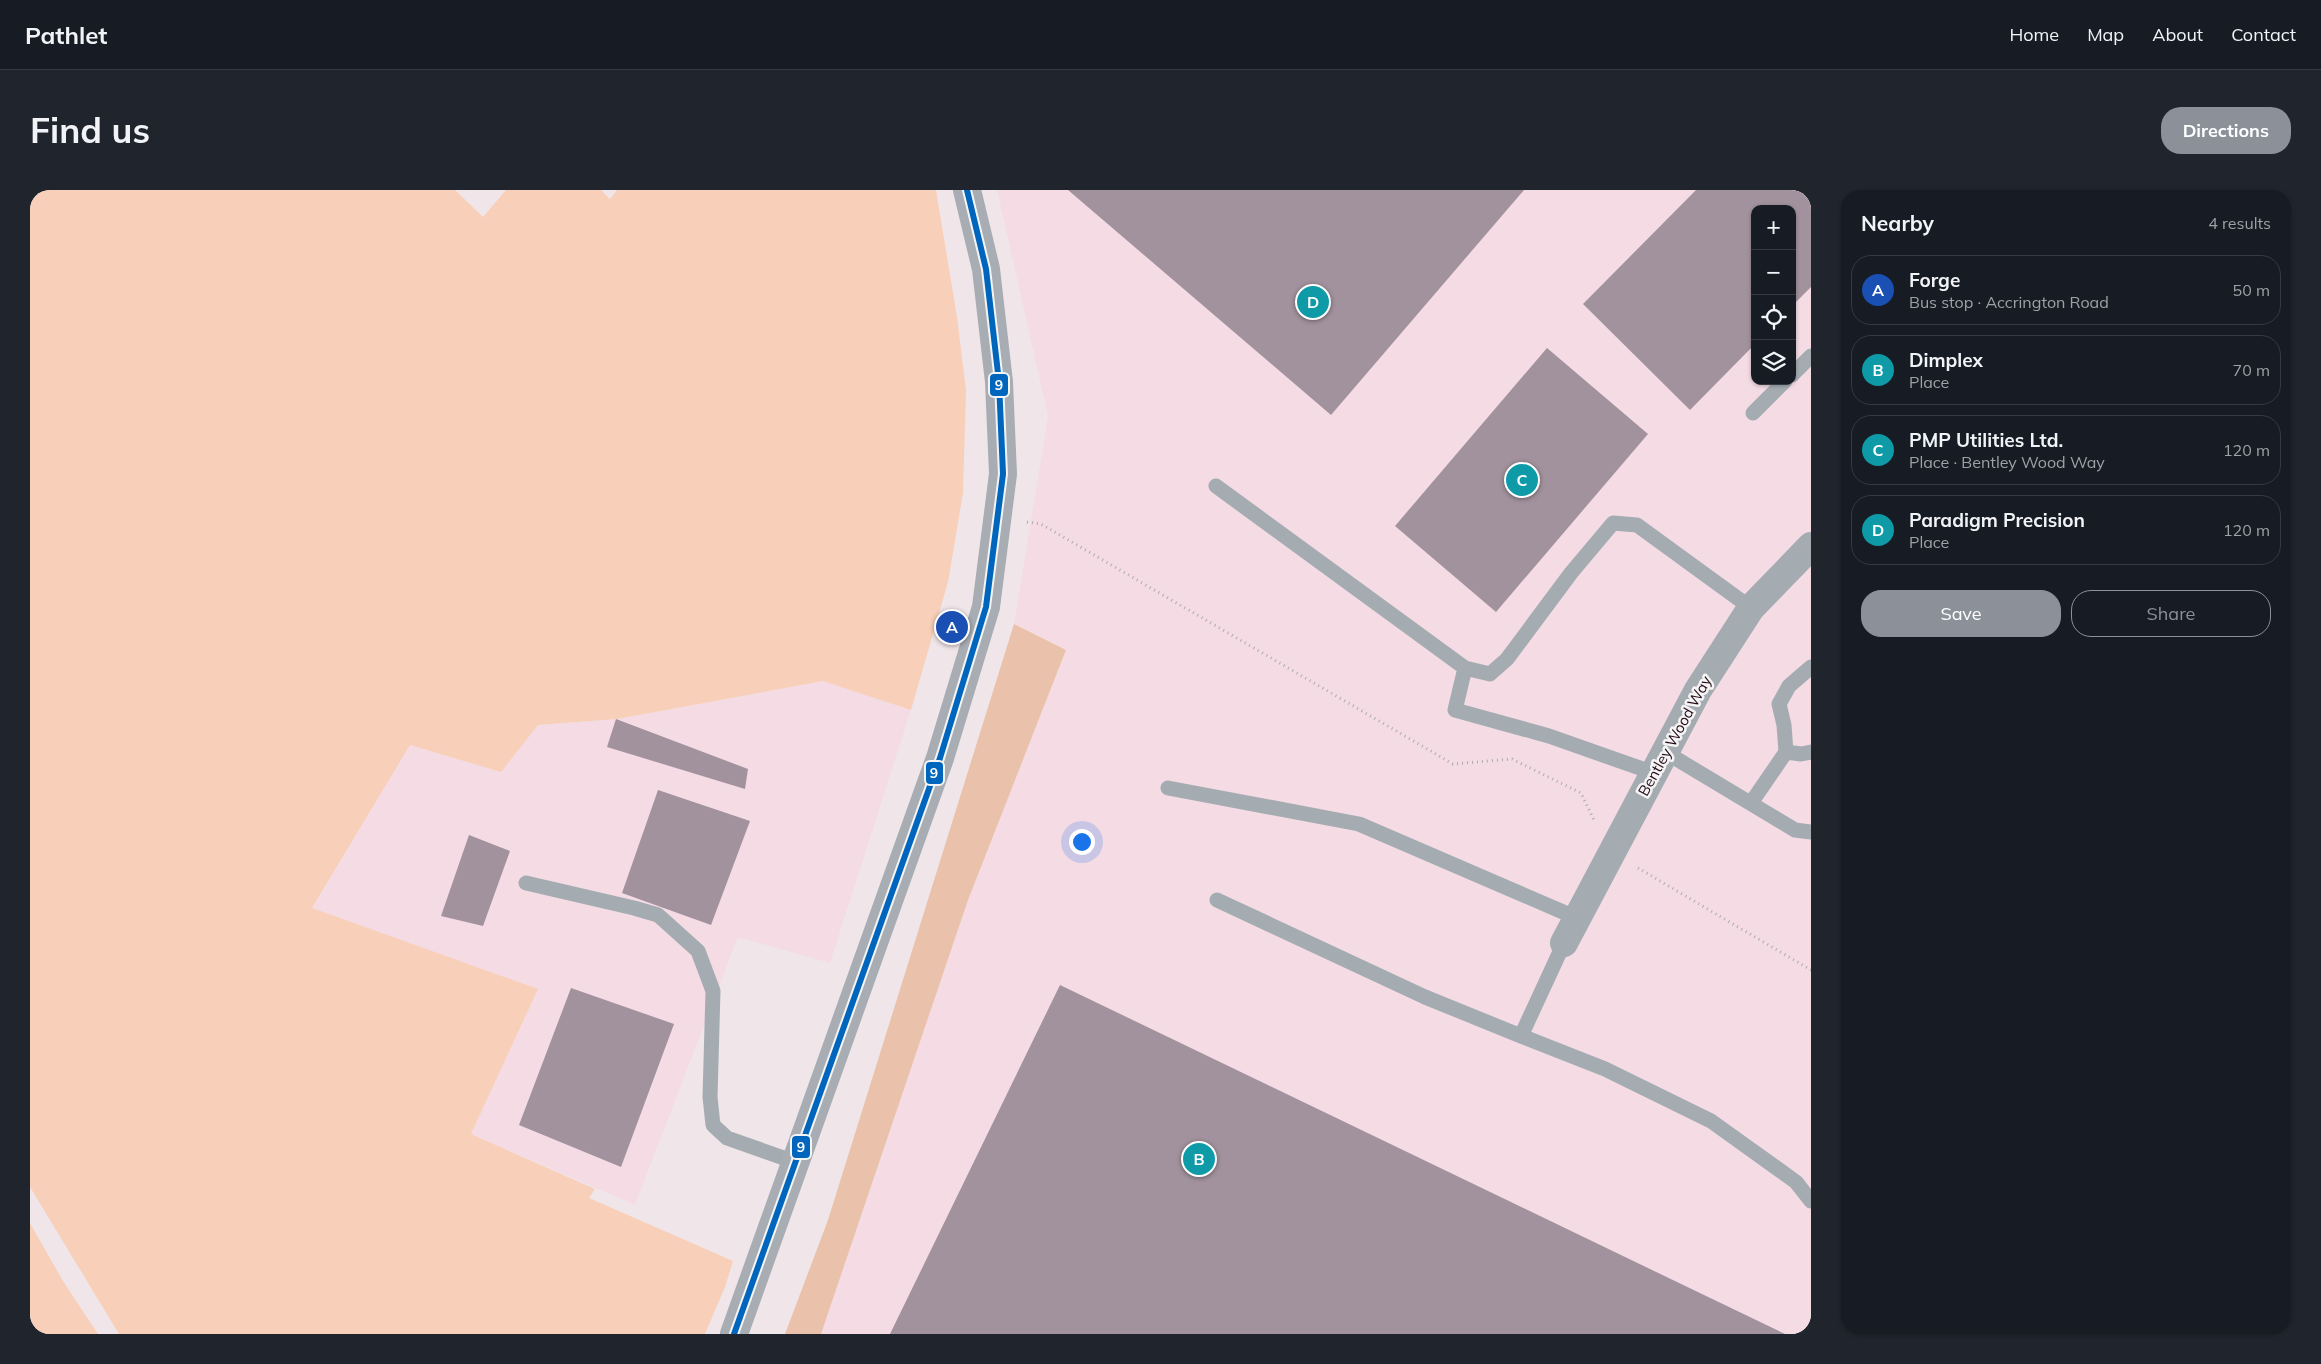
<!DOCTYPE html>
<meta charset="utf-8">
<style>
body{margin:0;font-family:Mulish,sans-serif;background:#20242c;color:#f1f3f6}
.controls{position:absolute;right:15px;top:15px;display:grid;overflow:hidden;border-radius:10px;box-shadow:0 1px 4px #0004}
.controls button{width:45px;height:45px;display:grid;place-items:center;padding:0;border:0;border-bottom:1px solid #363941;background:#171b24;color:#f1f3f6;font:25px sans-serif}
.you{position:absolute;left:1051px;top:651px;width:18px;height:18px;margin:-12px;border:4px solid #fff;border-radius:50%;background:#1a73e8;box-shadow:0 0 0 8px #1a73e833}
.badge{display:grid;place-items:center;width:32px;height:32px;border-radius:50%;background:#8c9099;color:#fff;font-size:16px;font-weight:700}
.pin{position:absolute;translate:-50% -50%;border:2px solid #fff;box-shadow:0 1px 5px #0006}
.list{margin:0;padding:0;list-style:none}
h2{display:flex;justify-content:space-between;align-items:center;height:65px;margin:0;padding:0 20px;font-size:21px}
h2 small{font-size:16px;font-weight:400;color:#9ea1a6}
.list li{display:grid;grid-template-columns:32px 1fr auto;gap:15px;align-items:center;box-sizing:border-box;height:70px;margin:0 10px 10px;padding:0 10px;border:1px solid #363941;border-radius:20px}
.list b{display:block;font-size:19px;white-space:nowrap}
.list p{margin:0;font-size:16px;white-space:nowrap;color:#9ea1a6}
.list em{font-size:16px;font-style:normal;color:#9ea1a6}
.actions{display:flex;gap:10px;padding:15px 20px}
.actions a{flex:1;padding:11px 0;border:1px solid #8c9099;border-radius:20px;text-align:center;font-size:18px;color:#8c9099}
.actions .main{background:#8c9099;color:#fff}
.icon{flex:none;width:28px;height:28px;fill:none;stroke:currentColor;stroke-width:2;stroke-linecap:round;stroke-linejoin:round}
.map{position:relative;flex:none;width:1781px;height:1144px;overflow:hidden;border-radius:20px}
header{display:flex;align-items:center;gap:30px;box-sizing:border-box;height:70px;padding:0 25px;background:#171b24;border-bottom:1px solid #363941}
header strong{font-size:24px}
nav{display:flex;gap:28px;margin-inline-start:auto;font-size:18px}
.intro{display:flex;align-items:center;justify-content:space-between;box-sizing:border-box;height:120px;padding:0 30px}
h1{margin:0;font-size:35px}
.button{padding:12px 22px;border-radius:20px;background:#8c9099;color:#fff;font-size:18px;font-weight:700}
main{display:flex;gap:30px;padding:0 30px}
aside{flex:1;background:#171b24;border-radius:20px;box-shadow:0 1px 4px #0004}
.map>svg:first-child{display:block}
</style>
<header>
<strong>Pathlet</strong>
<nav><a>Home</a><a>Map</a><a>About</a><a>Contact</a></nav>
</header>
<div class="intro"><h1>Find us</h1><a class="button">Directions</a></div>
<main>
<div class="map">
<svg width="1781" height="1144" viewBox="0 0 1781 1144">
<rect width="100%" height="100%" fill="#f0e6e9"/>
<path fill="#f4dbe4" fill-rule="evenodd" d="M967 0H1781V1144H791L938 710 1036 460 984 434 1018 226ZM1725 19H1762V191H1725Z
M793 491 881 520 800 773 708 747 605 1015 441 944 508 799 282 719 380 555 471 582 508 535 587 529Z"/>
<path fill="#f8cfb9" d="M0 0H425L453 27 476 0H571L580 9 587 0H906L927 127 936 200 933 303 918 392 881 520 793 491 587 529 508 535 471 582 380 555 282 718 508 799 441 944 565 999 559 1008 703 1071 695 1097 675 1144H89L0 997Z
M0 1033 33 1091 68 1144H0Z"/>
<path fill="#eac1aa" d="M984 434 1036 460 938 710 791 1144H755L798 1030Z"/>
<path fill="#a2929d" d="M1038 0H1494L1301 225Z
M1666 0H1781V97L1762 116V19H1725V154L1660 220 1553 114Z
M1517 158 1618 244 1466 422 1365 336Z
M586 529 718 579 715 599 577 557Z
M628 600 720 631 681 735 592 703Z
M439 645 480 661 453 736 411 726Z
M1030 795 1755 1144H860Z
M541 798 644 834 591 977 489 935Z"/>
<g fill="none" stroke-linecap="round" stroke-linejoin="round">
<path stroke="#adadb2" stroke-width="3" stroke-dasharray="1 4" stroke-linecap="butt" d="M997 332 1011 334 1423 574 1482 569 1551 603 1564 630
M1608 678 1781 780"/>
<path stroke="#a4acb2" stroke-width="15" d="M1762 185 1781 166
M1723 223 1755 191
M1186 296 1435 478 1460 484 1477 469 1541 383 1583 333 1607 335 1721 418
M1435 478 1425 520 1519 546 1624 583
M1635 562 1765 640 1781 642
M1756 562 1771 564 1781 562
M1138 598 1329 634 1547 728
M1721 613 1756 562 1754 535 1749 514 1759 496 1781 477
M496 693 604 718 628 725 668 761 683 801 680 907 683 935 697 948 765 972
M1187 710 1395 807 1491 846
M1534 753 1491 846 1575 879 1681 931 1766 992 1781 1011"/>
<path stroke="#a4acb2" stroke-width="28" d="M1534 753 1668 500 1721 418 1781 356"/>
<path stroke="#a7adb3" stroke-width="28" d="M704 1144 910 568 956 417 973 284 969 192 956 79 937 0"/>
<g stroke="#f4f4f4" stroke-width="10">
<path id="bus-1" d="M704 1144 910 568 956 417 973 284 969 192 956 79 937 0"/>
</g>
<use href="#bus-1" stroke="#0065bd" stroke-width="6"/>
</g>
<g text-anchor="middle" stroke-width="5" stroke-linejoin="round" paint-order="stroke">
<g font-size="15" fill="#260917" stroke="#f4f4f4">
<text transform="translate(1645 546) rotate(-61)" y="5">Bentley Wood Way</text>
</g>
</g>
<g stroke="#f4f4f4" stroke-width="2">
<rect x="959" y="183" width="20" height="24" rx="5" fill="#0065bd"/>
<rect x="895" y="571" width="19" height="24" rx="5" fill="#0065bd"/>
<rect x="761" y="945" width="20" height="24" rx="5" fill="#0065bd"/>
</g>
<g font-size="14" text-anchor="middle" font-weight="bold" fill="#fff">
<text x="969" y="200">9</text>
<text x="904" y="588">9</text>
<text x="771" y="962">9</text>
</g>
</svg>
<div class="controls">
<button>+</button>
<button>−</button>
<button><svg class="icon" aria-label="locate" viewBox="0 0 24 24"><circle cx="12" cy="12" r="6"/><path d="M12 2v4M12 18v4M2 12h4M18 12h4"/></svg></button>
<button><svg class="icon" aria-label="layers" viewBox="0 0 24 24"><path d="M12 4l9 5-9 5-9-5zM3 14l9 5 9-5"/></svg></button>
</div>
<div class="you"></div>
<div class="pin badge" style="left:922px;top:437px;background:#1a4fb4">A</div>
<div class="pin badge" style="left:1169px;top:969px;background:#0f9aa8">B</div>
<div class="pin badge" style="left:1492px;top:290px;background:#0f9aa8">C</div>
<div class="pin badge" style="left:1283px;top:112px;background:#0f9aa8">D</div>
</div>
<aside>
<h2>Nearby<small>4 results</small></h2>
<ul class="list">
<li><span class="badge" style="background:#1a4fb4">A</span><div><b>Forge</b><p>Bus stop · Accrington Road</p></div><em>50 m</em></li>
<li><span class="badge" style="background:#0f9aa8">B</span><div><b>Dimplex</b><p>Place</p></div><em>70 m</em></li>
<li><span class="badge" style="background:#0f9aa8">C</span><div><b>PMP Utilities Ltd.</b><p>Place · Bentley Wood Way</p></div><em>120 m</em></li>
<li><span class="badge" style="background:#0f9aa8">D</span><div><b>Paradigm Precision</b><p>Place</p></div><em>120 m</em></li>
</ul>
<div class="actions"><a class="main">Save</a><a>Share</a></div>
</aside>
</main>
